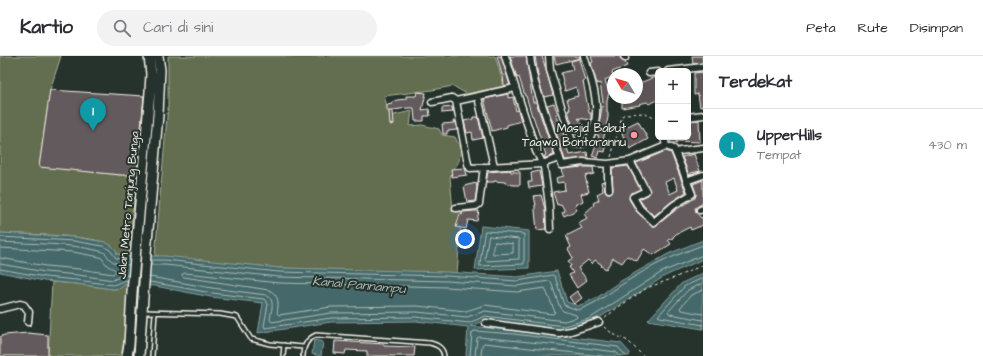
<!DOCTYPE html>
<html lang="id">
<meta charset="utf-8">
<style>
body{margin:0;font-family:"Architects Daughter",sans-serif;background:#f2f2f3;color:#2b2b33}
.controls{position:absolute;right:12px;top:12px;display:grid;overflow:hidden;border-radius:6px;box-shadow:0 4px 16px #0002}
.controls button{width:36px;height:36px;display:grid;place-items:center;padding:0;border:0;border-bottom:1px solid #e1e1e2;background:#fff;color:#2b2b33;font:20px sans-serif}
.compass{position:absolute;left:607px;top:12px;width:36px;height:36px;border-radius:50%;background:#fff;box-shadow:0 4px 16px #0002;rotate:308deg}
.you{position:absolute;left:465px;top:183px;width:14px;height:14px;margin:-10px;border:3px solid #fff;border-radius:50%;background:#1a73e8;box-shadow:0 0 0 6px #1a73e833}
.badge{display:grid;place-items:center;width:26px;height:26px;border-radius:50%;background:#8a5d65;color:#fff;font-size:13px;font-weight:700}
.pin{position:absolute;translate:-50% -33px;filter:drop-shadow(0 1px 2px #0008)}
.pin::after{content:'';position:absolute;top:21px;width:14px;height:12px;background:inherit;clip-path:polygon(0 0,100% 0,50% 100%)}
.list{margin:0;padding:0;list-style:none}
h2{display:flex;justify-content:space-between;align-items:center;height:52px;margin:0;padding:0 16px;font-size:17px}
h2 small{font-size:13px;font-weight:400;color:#7c7c81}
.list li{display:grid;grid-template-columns:26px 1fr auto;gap:12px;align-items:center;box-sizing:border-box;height:72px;padding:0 16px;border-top:1px solid #e1e1e2}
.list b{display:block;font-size:15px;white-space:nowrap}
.list p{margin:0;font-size:13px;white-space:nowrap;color:#7c7c81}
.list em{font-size:13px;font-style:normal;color:#7c7c81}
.icon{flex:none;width:22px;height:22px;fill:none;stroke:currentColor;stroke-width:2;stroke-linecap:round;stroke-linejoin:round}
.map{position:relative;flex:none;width:703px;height:300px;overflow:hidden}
header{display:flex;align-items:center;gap:24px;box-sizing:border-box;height:56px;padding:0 20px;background:#fff;border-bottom:1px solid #e1e1e2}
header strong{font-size:19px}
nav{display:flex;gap:22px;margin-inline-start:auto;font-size:14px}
.search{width:280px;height:36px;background:#f2f2f3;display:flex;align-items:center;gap:10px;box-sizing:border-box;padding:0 14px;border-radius:22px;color:#7c7c81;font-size:15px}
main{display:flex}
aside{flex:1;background:#fff}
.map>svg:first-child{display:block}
</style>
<header>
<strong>Kartio</strong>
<div class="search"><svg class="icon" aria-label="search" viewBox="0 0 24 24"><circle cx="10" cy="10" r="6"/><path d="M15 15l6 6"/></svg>Cari di sini</div>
<nav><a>Peta</a><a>Rute</a><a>Disimpan</a></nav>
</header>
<main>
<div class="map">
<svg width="703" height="300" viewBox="0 0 703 300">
<rect width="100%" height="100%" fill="#26332d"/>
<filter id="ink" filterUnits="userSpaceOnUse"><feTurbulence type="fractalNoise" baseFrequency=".025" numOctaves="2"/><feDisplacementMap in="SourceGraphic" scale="8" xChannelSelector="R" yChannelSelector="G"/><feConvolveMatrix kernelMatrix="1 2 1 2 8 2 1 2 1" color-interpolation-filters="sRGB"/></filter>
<g filter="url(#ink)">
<path fill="#626e4f" stroke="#abb09c" d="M0 0H61L50 34 39 110 121 119H137L128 200 117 198C115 192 110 188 104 186 73 178 32 179 0 177Z
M168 0H495L504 30 467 38 453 30 432 34 384 40 390 60 412 55 410 70 422 69 439 73 442 79 455 81 461 93 459 105 450 121 453 155 462 156 457 217 279 212 155 200 168 49Z
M52 226 77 228 113 233 121 232 125 228H129L123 300H48Z"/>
<path fill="#44696a" stroke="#8a9f9c" d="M481 170 529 175V212L475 214Z
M0 177 74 181 105 186 112 190 116 194 117 198 128 200H165L279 212 447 216 517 221 557 215 567 246 578 250 598 241 619 226 668 198 703 184V203L665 220 591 267 565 274 486 264 470 270 571 281 621 287 630 297 629 300H466L468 271 416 265 331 266 258 277 263 247 211 241 155 230 125 228 121 232 113 233 77 228 44 225 0 216Z
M703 217V273L648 264 682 227Z
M314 284 323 286 321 300 312 298Z"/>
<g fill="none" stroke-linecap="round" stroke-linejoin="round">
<path stroke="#aebbb6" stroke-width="1" d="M485 175 524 178V208L480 210Z
M489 180 519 183V203L486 205 485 203Z
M0 181 74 185 103 190 110 194 116 202 129 204
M0 186C33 188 68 187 100 195 107 196 106 200 111 204 115 208 124 209 129 209
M495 186 513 188V197L493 198C492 196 493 188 495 186Z
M0 192 73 196 100 201C104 203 104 207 108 210 111 212 114 212 116 215L113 218 79 213 46 210 0 202
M151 204H165L279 216 447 220 517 225 553 219 555 221 564 249 578 254C599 247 615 232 634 221 657 207 678 198 703 189
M0 208 45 216 78 219 113 224 123 219H128
M0 213 45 221 77 224 113 229C118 228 122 224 128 224
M185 217 279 227 447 231 517 236 545 232 555 256 553 258 544 257 485 249 466 255 417 250 331 251 279 259 277 257C279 247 279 239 269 234L184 221 182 219Z
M150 221 212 232 266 239C276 244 271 254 270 264L272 266 331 257 417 256 467 261 485 255 564 265 576 262 577 261 576 259 563 255 560 252 551 226 549 225 517 230 447 225 279 221 165 209H151
M703 222 685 230 658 260 660 261 703 269
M150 226 212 237 264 243 268 248 264 270 265 272 331 262 416 261 469 267 485 260 564 270 589 263 662 216 703 199
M703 227 688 234 668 256 670 258 703 264
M703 234 691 239 680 252 681 254 703 258
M470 300 472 277 474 275 514 278 618 291 626 300
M475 300 477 282 479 281 570 290 616 296 620 300
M481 300 482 289 484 287 602 300"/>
</g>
<path fill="#645a5d" stroke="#f4f1e8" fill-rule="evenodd" d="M497 0H501L510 29 504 30 503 19H502Z
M510 0H526L533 46H536L554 99 545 102 544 100 546 99 533 60H532L526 40H525L519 21 517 22Z
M535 0H542L553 39 544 41 539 26Z
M554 0H580V2L556 8Z
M591 0H620L621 4 625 6 627 10 612 16 613 20 605 24 609 37 607 44V56H608V61L602 90 606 91 605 96 600 95 598 102 592 100 599 80 597 79 603 46 600 27 598 28 596 25 591 7 593 6Z
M692 0H702L703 7 693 8Z
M579 3 585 25H583L589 57H591V64L578 62 587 75 576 79 570 62 568 54H570L567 43 578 40 576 31 565 35 561 17 573 14 571 5Z
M703 16V50L700 51 698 38 694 39V17Z
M655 21H658V44L649 48 647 46 639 48 640 49 622 52V44L637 42V28Z
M50 34 144 40 137 119H121L39 111Z
M417 36 426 37 422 54 429 53 430 60H424V65H415L414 52H407L387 55V49L392 48V46L397 44 406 43V40H416Z
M508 38V42L513 41 516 55 518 54 521 65 507 69V71L492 75 484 43Z
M554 47 558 58H556L564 79H563L569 99 587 96 588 102 565 104 547 49Z
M452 51 453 56 442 57V52Z
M389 55H393L394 68 390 69Z
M473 61H478L483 82 473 84 472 76 467 77 464 65 473 63Z
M699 64 700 86 676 85 677 87H671L669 81H688V77H690L689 65Z
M453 65H455L457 74 447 75V78H443L442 68 454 67Z
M638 65 648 83 630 93 620 74Z
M666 95 671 97 686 136 671 146 654 160 644 150 639 143 648 139 650 135 636 107ZM674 122 678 134 670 138 665 126Z
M694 98 700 115 691 117V118L689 119 682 101Z
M628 110 640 133 630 138 629 143 637 156 653 170 657 169 677 153 695 142 696 138 693 128 703 124V147L695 152 696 156 701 162 703 161V169L691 174 690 171 676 178 673 181V182L668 184 671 188 653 199 644 193 637 205 627 200 622 207 613 202 606 213 601 210 602 209 595 204 592 208 588 204 578 212 587 224 577 232 569 219 573 217 569 211 571 210 568 205 573 202 568 193 571 191 566 180 582 172 578 167 587 162 584 158 594 149 593 147 599 144 597 138 603 135 601 126 604 125 605 134 607 137H610L613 135 612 112Z
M583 111H593L594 118 585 120 589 136 581 138 583 145 575 149 577 154 564 160 562 156 565 155 561 148 557 149 553 136 565 134 564 126 557 127 556 122 564 120 562 113Z
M465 112 467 119 452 121 451 113Z
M510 114 511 116H520V129H513L505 127V126L494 125V126H486L488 116Z
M539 115 542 130 529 132 528 126H532L531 117Z
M476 127 477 131 475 145 467 146 464 130Z
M541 139 545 153 546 173 537 174 535 155V149H536L534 140Z
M474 155H479L477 165 468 164 466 173 456 171 460 158 462 159 463 156Z
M577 235 582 242 574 248 569 241Z
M28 277 48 279V300H0V281L4 279Z
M335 285 384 288V290L415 291 414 300H367V295L346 294 345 298 334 297Z"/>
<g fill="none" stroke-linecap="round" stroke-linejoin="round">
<g stroke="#f4f1e8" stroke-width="6">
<path id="service" d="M144 256 220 258 237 261 251 283 270 288 303 291
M152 300 155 257
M283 300 284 289
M303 300C303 290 307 283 316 279L430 287C438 289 443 292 444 300"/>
</g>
<g stroke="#f4f1e8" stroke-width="9">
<path id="minor" d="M505 0 536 95 544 111 549 149 550 173
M530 0 531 8 535 27 562 109 583 106 608 108 630 105 666 90 664 81
M549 0 550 14 571 82 575 88C585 89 589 85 592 77 602 51 592 25 584 0
M624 0 625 2
M668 15 703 11
M649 17 658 16
M478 41 494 110
M456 45 468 108 470 112 542 108 559 102
M432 46 452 42 456 45 515 32
M688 61 703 59
M680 95 703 92
M630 105 646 135 633 141 640 153 654 166 674 149 692 138 674 93 666 90
M608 108V122L609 133
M686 125 703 119
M456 152 476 150 479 148 484 111
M700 154 703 153
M0 253 20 248 24 249 29 256 28 266
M486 267 559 277 571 275 599 266"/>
</g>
<g stroke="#f4f1e8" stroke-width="12">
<path id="secondary" d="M127 300 129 288 132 236 150 36 151 18 149 0
M139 300 146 197 158 59 160 14 158 0"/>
</g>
<path stroke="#f4f1e8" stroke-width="1" stroke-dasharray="3 3" stroke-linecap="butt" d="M611 101 622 60 625 58 644 57 658 64
M605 262 617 252 647 232 674 222 703 209
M604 271 613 278 628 285 643 300"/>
<use href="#service" stroke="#26332d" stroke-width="3"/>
<use href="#minor" stroke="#26332d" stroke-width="6"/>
<use href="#secondary" stroke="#26332d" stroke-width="9"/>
</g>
</g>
<circle fill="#ff9aa2" stroke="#26332d" stroke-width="1.5" cx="634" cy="79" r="4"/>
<g text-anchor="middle" stroke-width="4" stroke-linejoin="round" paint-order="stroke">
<g font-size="12" fill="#f4f1e8" stroke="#26332d" text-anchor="end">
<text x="626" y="76">Masjid Babut<tspan x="626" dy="14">Taqwa Bontorannu</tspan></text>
</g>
<g font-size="12" fill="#f4f1e8" stroke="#26332d">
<text transform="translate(128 149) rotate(-85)" y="4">Jalan Metro Tanjung Bunga</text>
</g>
<g font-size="13" font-style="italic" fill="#aebbb6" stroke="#26332d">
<text transform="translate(359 228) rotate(5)" y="5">Kanal Pannampu</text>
</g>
</g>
</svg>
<div class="controls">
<button>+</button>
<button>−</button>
</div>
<svg class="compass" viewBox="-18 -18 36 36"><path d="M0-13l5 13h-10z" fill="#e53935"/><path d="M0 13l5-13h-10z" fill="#7c7c81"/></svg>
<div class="you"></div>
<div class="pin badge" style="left:93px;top:75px;background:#0f9aa8">1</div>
</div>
<aside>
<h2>Terdekat<small></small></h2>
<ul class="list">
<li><span class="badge" style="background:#0f9aa8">1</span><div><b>UpperHills</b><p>Tempat</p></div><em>430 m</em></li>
</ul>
</aside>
</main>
